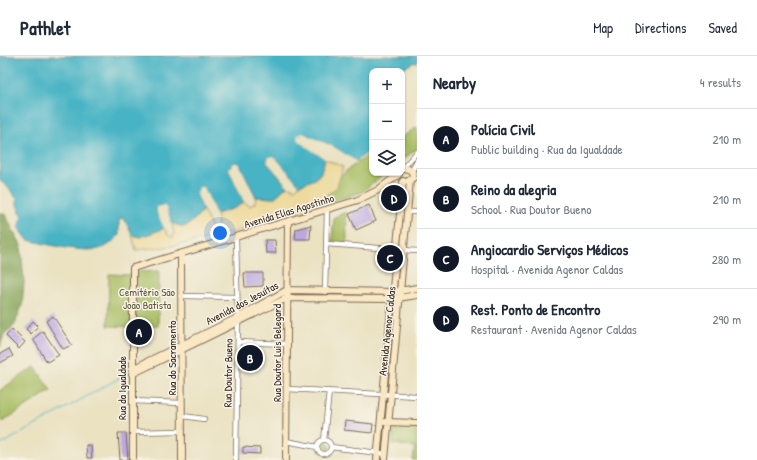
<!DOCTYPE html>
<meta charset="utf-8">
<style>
body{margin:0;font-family:"Patrick Hand",sans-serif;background:#f6f6f7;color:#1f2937}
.controls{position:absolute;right:12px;top:12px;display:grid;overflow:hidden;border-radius:8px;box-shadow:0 1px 3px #0004}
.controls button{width:36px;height:36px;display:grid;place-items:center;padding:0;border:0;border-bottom:1px solid #e0e1e3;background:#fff;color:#1f2937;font:20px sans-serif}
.you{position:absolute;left:220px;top:177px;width:14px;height:14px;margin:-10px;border:3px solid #fff;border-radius:50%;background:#1a73e8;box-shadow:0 0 0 6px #1a73e833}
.badge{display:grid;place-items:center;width:26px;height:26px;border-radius:50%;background:#111827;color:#fff;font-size:13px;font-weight:700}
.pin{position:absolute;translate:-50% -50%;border:2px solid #fff;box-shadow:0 1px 4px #0006}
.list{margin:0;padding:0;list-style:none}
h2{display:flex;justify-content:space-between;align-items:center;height:52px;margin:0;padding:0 16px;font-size:17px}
h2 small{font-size:13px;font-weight:400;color:#747a83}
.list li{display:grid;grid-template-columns:26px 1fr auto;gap:12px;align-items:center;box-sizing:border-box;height:60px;padding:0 16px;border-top:1px solid #e0e1e3}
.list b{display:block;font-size:15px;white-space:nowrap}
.list p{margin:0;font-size:13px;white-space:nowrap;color:#747a83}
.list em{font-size:13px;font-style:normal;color:#747a83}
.icon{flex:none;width:22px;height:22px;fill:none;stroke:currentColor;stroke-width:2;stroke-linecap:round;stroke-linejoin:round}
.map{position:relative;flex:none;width:417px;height:404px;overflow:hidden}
header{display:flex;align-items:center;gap:24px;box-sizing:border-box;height:56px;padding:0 20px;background:#fff;border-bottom:1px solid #e0e1e3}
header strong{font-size:19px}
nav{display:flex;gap:22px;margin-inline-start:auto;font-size:14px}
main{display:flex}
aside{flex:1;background:#fff}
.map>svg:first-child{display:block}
</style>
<header>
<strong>Pathlet</strong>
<nav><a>Map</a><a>Directions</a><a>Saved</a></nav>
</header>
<main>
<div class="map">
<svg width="417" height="404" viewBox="0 0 417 404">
<rect width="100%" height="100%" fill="#f7f3e8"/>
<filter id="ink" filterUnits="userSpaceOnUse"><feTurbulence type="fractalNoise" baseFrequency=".025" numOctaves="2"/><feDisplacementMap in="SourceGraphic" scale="8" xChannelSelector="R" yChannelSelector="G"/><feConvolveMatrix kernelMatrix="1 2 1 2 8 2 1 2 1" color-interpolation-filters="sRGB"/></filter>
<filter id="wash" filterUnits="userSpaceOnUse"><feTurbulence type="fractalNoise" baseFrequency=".012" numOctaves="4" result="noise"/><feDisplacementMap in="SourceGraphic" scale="16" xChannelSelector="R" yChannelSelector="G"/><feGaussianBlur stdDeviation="0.9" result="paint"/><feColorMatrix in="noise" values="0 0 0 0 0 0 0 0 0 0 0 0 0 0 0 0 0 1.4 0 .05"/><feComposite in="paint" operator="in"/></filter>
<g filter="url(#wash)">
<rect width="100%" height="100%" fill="#ebe2c2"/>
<path fill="#a7bd62" stroke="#717440" d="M417 71V92L402 105V81Z
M372 97V117H386L362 136 319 149 318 145 347 114Z
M346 156 347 187 332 185 334 161Z
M159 215 158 270H136V216Z
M109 218 131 219V271L108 270Z
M35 311 51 334 2 366 0 363V334Z
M393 372H417V404H413L415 391 393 388Z
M318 391a6 6 0 1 1 12 0a6 6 0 1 1-12 0Z"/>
<path fill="#85a458" stroke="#60673b" d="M0 156 5 158 21 189 24 226 22 250 14 270 4 278 0 292Z"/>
<path fill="#eeda9e" stroke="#94825e" d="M325 103 343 111 337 131 324 141 319 149 268 167 222 179 173 190 136 194 132 179 141 181 165 172 167 178 173 182 174 177 172 167 183 171 191 167 203 154 212 172 216 171 218 167 216 158 235 152 244 146 250 150 255 147 256 141 274 142 287 130 295 133C310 118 319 132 325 103Z"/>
<path fill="#47b3c4" stroke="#416e71" d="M0 0H417V8L415 6 403 13 402 17V15H372V93L356 105 334 91 303 77 298 83 325 103C321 122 317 123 299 129L274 100 269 101 267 106 287 130 274 142 256 141 239 107H233L229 113 244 146 235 152 216 158 204 131H199L197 138 203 154 191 167 183 171 172 167 167 153 164 149 157 151V157L165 172 141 181 132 179 124 162 119 163V179C114 184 109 190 102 192 88 198 44 188 28 184L18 171 22 161 17 149V143L6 129 0 125Z"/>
<path fill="#ebe2c2" d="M303 77 334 91 356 105 354 106 333 93 303 79 300 80 302 85 315 93 327 101V104L325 103 301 87 297 83 298 79Z
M274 100 299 129 298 130 274 102H270L269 106 289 129V131L267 106 269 101Z
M233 107H239L256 143 238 109H234L231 113 246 147 244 146 229 113Z
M199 131H204L217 160 202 133H200L199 138 205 153 204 156 197 138Z
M164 149 167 153 172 169 170 168 166 154 163 151 159 152 166 172 165 174 157 157V151Z"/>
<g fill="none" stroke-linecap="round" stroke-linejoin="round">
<path stroke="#47b3c4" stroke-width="1" d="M0 389 123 320"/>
</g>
<g id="blocks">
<path fill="#bba8df" d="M396 131H398L397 146 386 145 387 138Z
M369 149 376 165 356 174 349 158Z
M311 169 310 183H295L296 173Z
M265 184H275L276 197H266Z
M244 217H263V230L245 231Z
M53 260 72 289 63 293 46 265Z
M33 265 38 270 31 278 26 273Z
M12 273 25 286 19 293 6 280Z
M43 275 59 299 47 306 33 283Z
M9 293 13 300 0 307V298Z
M345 365 373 368 372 377 344 374Z
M118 377H126L128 404H120Z
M86 389H91L92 402H87Z
M243 391 260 392V398L243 397Z"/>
</g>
</g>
<g filter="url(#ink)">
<use href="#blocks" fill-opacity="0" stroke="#796a57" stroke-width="1"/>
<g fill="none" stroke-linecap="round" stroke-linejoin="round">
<g stroke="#796a57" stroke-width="6">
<path id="street" d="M402 113 417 96
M412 115 417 104
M409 156H417
M327 188 417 195
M325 236 327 154
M182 240 237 241
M238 286 287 288
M287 333 417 340
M132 345 182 347
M183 360 204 363
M133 376 182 375
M324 384 329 335
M317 391a7 7 0 1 1 14 0a7 7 0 1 1-14 0Z
M286 385 317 391
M331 391 386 398
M236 404 238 267 236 182"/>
</g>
<g stroke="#796a57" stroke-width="8">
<path id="secondary" d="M402 113 406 112 412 115 413 122 408 125
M181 199 182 404
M132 313 237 262 287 234 393 236 417 232
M132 318 287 242 392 243 417 239
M385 366 417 367
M133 404V212L358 144 378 134 399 118
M286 404 288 166
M377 404 403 125
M385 404 410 124"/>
</g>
<use href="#street" stroke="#fff" stroke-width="4.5"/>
<use href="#secondary" stroke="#fae7c3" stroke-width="6"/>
</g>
</g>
<g text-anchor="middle" stroke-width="3" stroke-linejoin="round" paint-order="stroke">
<g font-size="11" fill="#3b2a1e" stroke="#f7f3e8">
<text transform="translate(289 155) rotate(-17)" y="4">Avenida Elias Agostinho</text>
<text transform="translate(242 247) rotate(-28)" y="4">Avenida dos Jesuítas</text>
<text transform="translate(387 275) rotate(-84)" y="4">Avenida Agenor Caldas</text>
<text transform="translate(277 297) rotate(-90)" y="4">Rua Doutor Luis Belegard</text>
<text transform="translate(172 302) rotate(-90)" y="4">Rua do Sacramento</text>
<text transform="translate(228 317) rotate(-89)" y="4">Rua Doutor Bueno</text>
<text transform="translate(122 332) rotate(-90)" y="4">Rua da Igualdade</text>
</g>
<g font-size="11" fill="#5b5632" stroke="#f7f3e8">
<text x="147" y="240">Cemitério São<tspan x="147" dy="13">João Batista</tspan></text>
</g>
</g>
</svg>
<div class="controls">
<button>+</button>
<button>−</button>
<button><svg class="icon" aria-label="layers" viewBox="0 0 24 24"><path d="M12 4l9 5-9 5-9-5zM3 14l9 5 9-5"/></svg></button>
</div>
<div class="you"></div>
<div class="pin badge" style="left:139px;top:276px">A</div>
<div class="pin badge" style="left:250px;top:302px">B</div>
<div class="pin badge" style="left:390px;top:202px">C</div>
<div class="pin badge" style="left:394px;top:142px">D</div>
</div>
<aside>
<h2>Nearby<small>4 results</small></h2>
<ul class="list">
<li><span class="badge">A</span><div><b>Polícia Civil</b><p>Public building · Rua da Igualdade</p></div><em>210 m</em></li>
<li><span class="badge">B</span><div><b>Reino da alegria</b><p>School · Rua Doutor Bueno</p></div><em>210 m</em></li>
<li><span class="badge">C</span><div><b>Angiocardio Serviços Médicos</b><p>Hospital · Avenida Agenor Caldas</p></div><em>280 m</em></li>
<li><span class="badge">D</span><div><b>Rest. Ponto de Encontro</b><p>Restaurant · Avenida Agenor Caldas</p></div><em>290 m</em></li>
</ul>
</aside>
</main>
